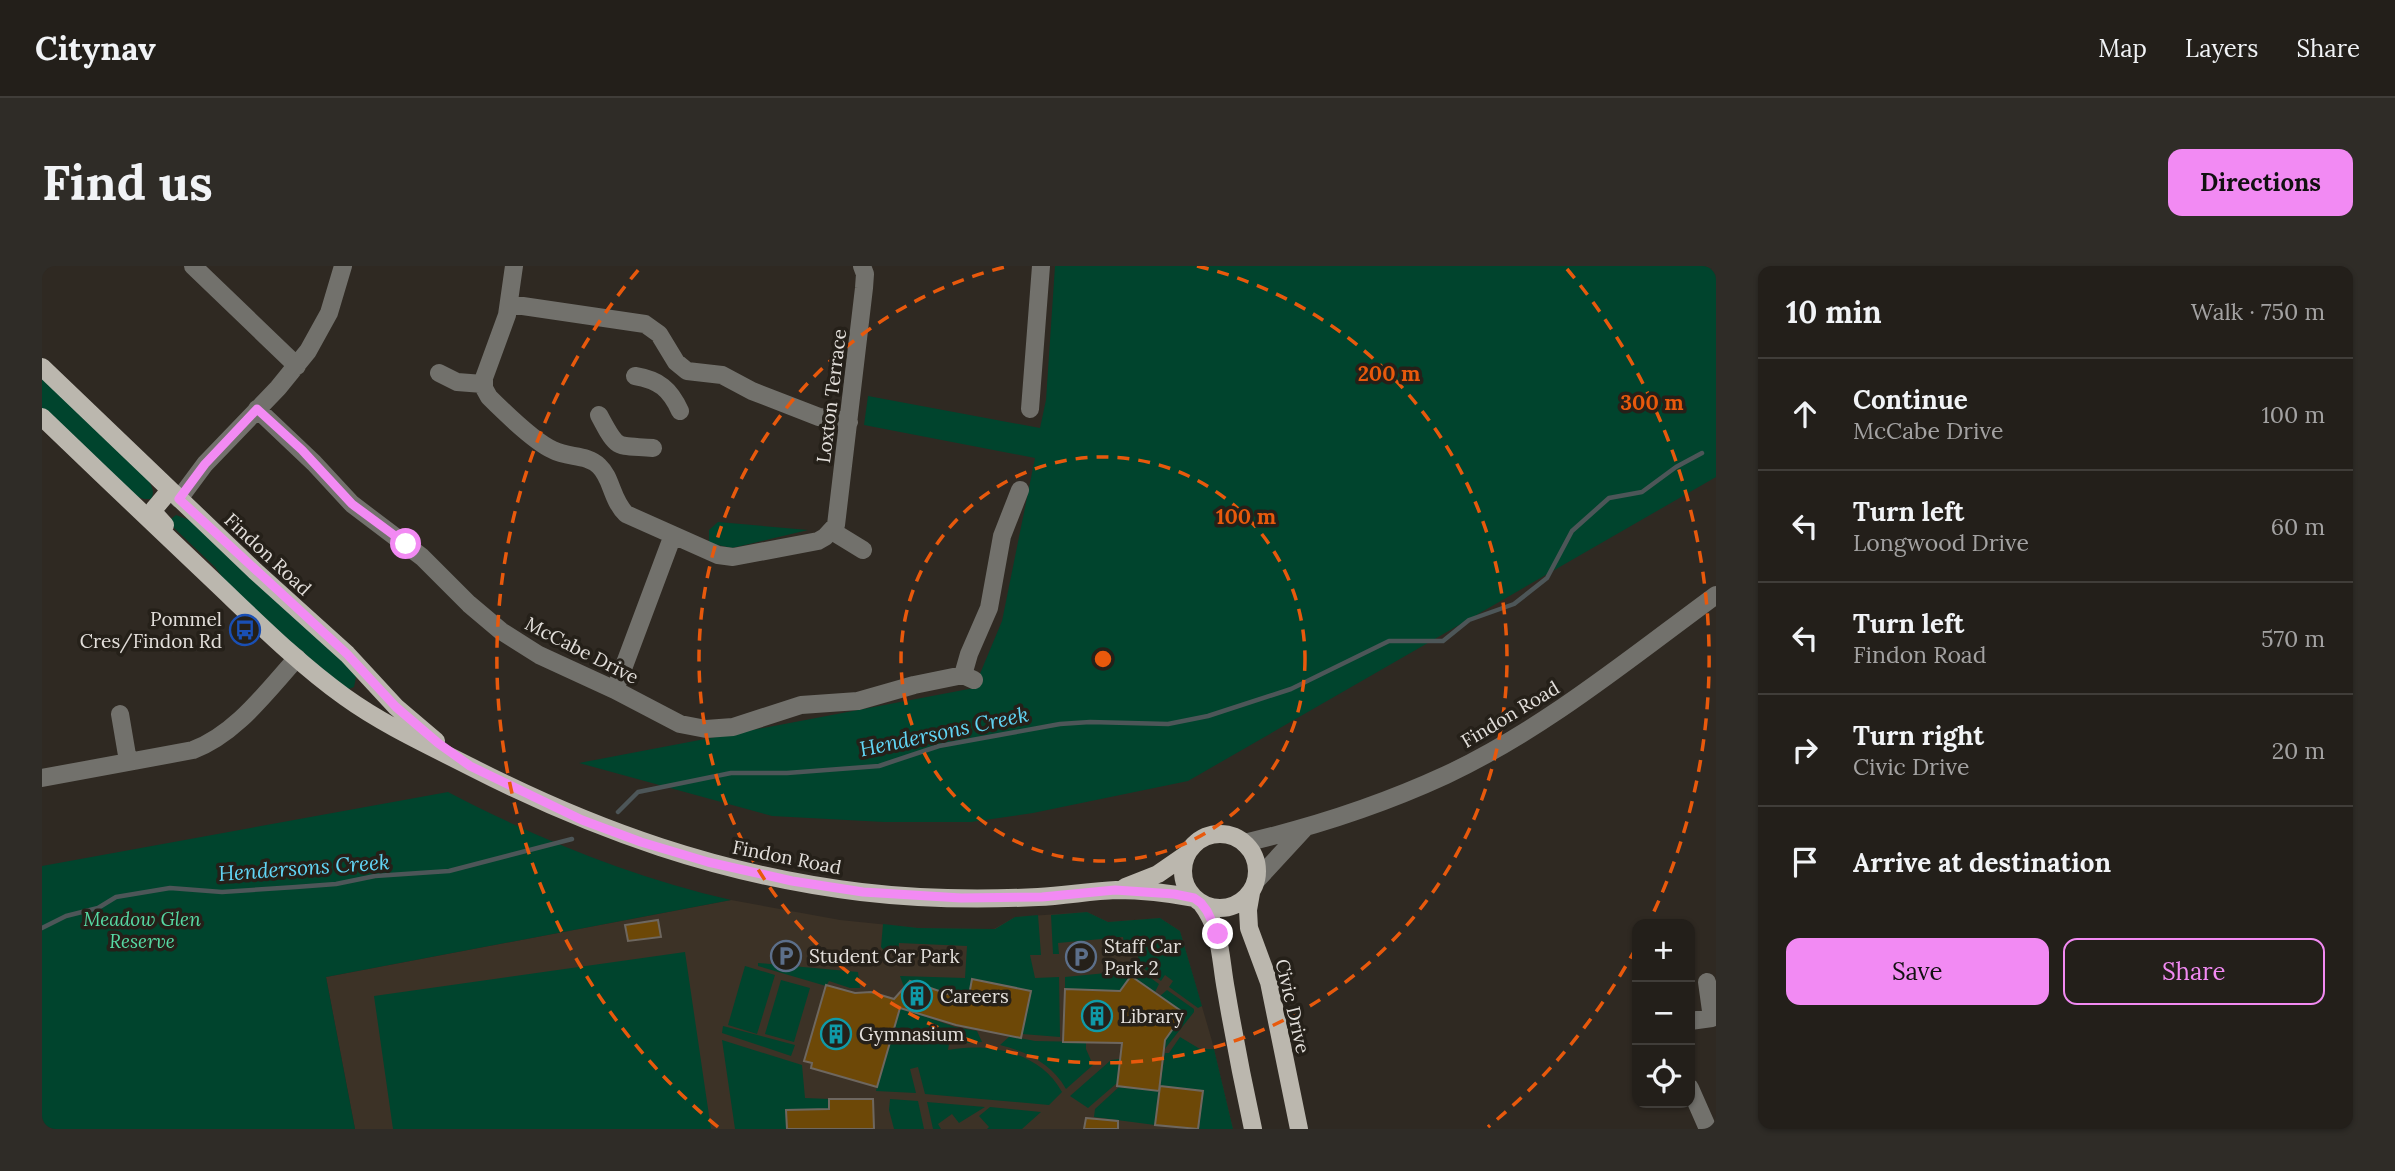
<!DOCTYPE html>
<meta charset="utf-8">
<style>
body{margin:0;font-family:Lora,serif;background:#2f2c27;color:#f1f3f6}
.controls{position:absolute;right:21px;bottom:21px;display:grid;overflow:hidden;border-radius:14px;box-shadow:0 2px 5px #0004}
.controls button{width:63px;height:63px;display:grid;place-items:center;padding:0;border:0;border-bottom:2px solid #403d39;background:#231f1a;color:#f1f3f6;font:35px sans-serif}
.stop{position:absolute;width:21px;height:21px;margin:-16px;border:5px solid #f28af3;border-radius:50%;background:#fff}
.stop.end{background:#f28af3;border-color:#fff;box-shadow:0 2px 7px #0008}
.list{margin:0;padding:0;list-style:none}
h2{display:flex;justify-content:space-between;align-items:center;height:91px;margin:0;padding:0 28px;font-size:30px}
h2 small{font-size:23px;font-weight:400;color:#a3a2a2}
.list li{display:grid;grid-template-columns:46px 1fr auto;gap:21px;align-items:center;box-sizing:border-box;height:112px;padding:0 28px;border-top:2px solid #403d39}
.list b{display:block;font-size:26px;white-space:nowrap}
.list p{margin:0;font-size:23px;white-space:nowrap;color:#a3a2a2}
.list em{font-size:23px;font-style:normal;color:#a3a2a2}
.actions{display:flex;gap:14px;padding:21px 28px}
.actions a{flex:1;padding:16px 0;border:2px solid #f28af3;border-radius:14px;text-align:center;font-size:24px;color:#f28af3}
.actions .main{background:#f28af3;color:#111}
.icon{flex:none;width:38px;height:38px;fill:none;stroke:currentColor;stroke-width:2;stroke-linecap:round;stroke-linejoin:round}
.map{position:relative;flex:none;width:1674px;height:863px;overflow:hidden;border-radius:14px}
header{display:flex;align-items:center;gap:42px;box-sizing:border-box;height:98px;padding:0 35px;background:#231f1a;border-bottom:2px solid #403d39}
header strong{font-size:33px}
nav{display:flex;gap:38px;margin-inline-start:auto;font-size:24px}
.intro{display:flex;align-items:center;justify-content:space-between;box-sizing:border-box;height:168px;padding:0 42px}
h1{margin:0;font-size:49px}
.button{padding:18px 32px;border-radius:14px;background:#f28af3;color:#111;font-size:24px;font-weight:700}
main{display:flex;gap:42px;padding:0 42px}
aside{flex:1;background:#231f1a;border-radius:14px;box-shadow:0 2px 5px #0004}
.map>svg:first-child{display:block}
</style>
<header>
<strong>Citynav</strong>
<nav><a>Map</a><a>Layers</a><a>Share</a></nav>
</header>
<div class="intro"><h1>Find us</h1><a class="button">Directions</a></div>
<main>
<div class="map">
<svg width="1674" height="863" viewBox="0 0 1674 863">
<rect width="100%" height="100%" fill="#2f2922"/>
<path fill="#3c3226" d="M689 634 798 654 876 662 952 663 973 651 1045 646 1066 656 1118 652 1138 665 1170 775 1191 863H313L284 711Z"/>
<path fill="#00442d" d="M1013 0H1674V211L1146 515 991 547 929 556H842L730 550 537 497 932 422 960 355 993 192 822 159 826 130 998 162 1004 134Z
M0 107 104 210C108 217 114 225 109 233H102L93 230 0 145Z
M134 249 153 256 311 403 314 411 312 421 304 424 195 331 173 301 131 261 129 253Z
M676 256 766 264 690 282 667 277V264Z
M406 526C496 573 590 611 689 634L284 711 313 863H0V600Z
M1045 646 1066 656 1118 652 1138 665 1160 740 1156 742 1127 721 1131 715 1123 709 1119 715 1097 699 1095 681 1083 682 1081 671 1016 677 1017 688H1011L1009 649Z
M996 649 999 689H988L993 712 1017 711 1018 771 980 768 988 725 931 713 926 735 867 715 865 722 862 721 858 710 923 712 925 680 857 677 856 686H843L839 681 841 658 876 662 953 663 973 651Z
M643 686 669 863H351L332 730Z
M716 697 816 706 818 722H808L787 715 784 720 716 700Z
M1088 697 1117 718 1113 726 1089 710 1081 722V742L1076 725 1023 723V711L1085 705V698Z
M703 700 733 709 715 768 686 759Z
M739 714 768 722 752 776 723 768Z
M1125 724 1152 743V746L1122 784 1117 783 1142 747 1118 730Z
M858 742 913 761 935 765 940 776 907 778 906 784C947 776 998 786 1020 826L1007 839 883 828 876 801 868 803 874 827 834 825Z
M681 760 753 779 749 790 680 767Z
M968 770 993 775 1044 776V783L1051 799 1024 823C1010 798 986 786 958 779Z
M1138 771 1158 783H1172L1191 863H1157L1161 825 1118 820 1123 787H1127Z
M680 774 760 799 763 832 787 833V863L745 844V863H693Z
M1078 793 1075 817 1046 842 1028 830 1069 794Z
M1078 820 1117 825 1113 859 1052 851 1053 843Z
M848 833 876 835 882 863H852L847 844Z
M885 836 943 841 917 857 910 848 896 858 899 863H891Z
M948 841 999 846 980 863H945L947 861 937 850Z"/>
<g fill="none" stroke-linecap="round" stroke-linejoin="round">
<path stroke="#4d5658" stroke-width="4.5" d="M576 546 596 526 689 507H745L837 500 897 480 1018 458 1048 456 1126 458 1166 450 1249 423 1347 375H1401L1427 354 1472 338 1505 312 1530 265 1567 232 1600 226 1634 201 1660 187
M0 662 24 650 56 642 74 631 128 622 180 626 254 621 294 618 333 610 407 605 530 573"/>
</g>
<path fill="#6d4807" stroke="#6e675f" stroke-width="2" d="M616 654 619 671 586 675 583 659Z
M1089 710 1142 747 1123 774 1117 825 1075 820 1080 777 1021 776 1023 723 1078 725Z
M930 713 989 725 979 772 914 759 858 742 835 821 769 802 770 797 762 795 784 719 813 727 829 726 852 733 868 715 926 735Z
M1118 820 1161 825 1156 863 1113 859Z
M787 833H831L832 863H745L744 844 787 843Z
M1044 852 1076 855V863H1042Z"/>
<g fill="none" stroke-linecap="round" stroke-linejoin="round">
<path stroke="#72716c" stroke-width="18" d="M151 0 255 100
M472 0 465 49 442 112V122L447 131C462 146 493 176 511 184 526 192 545 188 557 200 570 212 569 233 584 248L676 289 691 291 776 275 783 271 794 259 822 22 823 8 820 0
M467 38 603 58 617 68 634 96 645 105 680 109 710 125 777 151 807 156
M397 107 415 116 441 118
M593 110C617 114 628 123 638 145
M215 143 272 197 310 238 380 291 427 338 459 365 497 389 573 424 638 458 664 463 691 461 759 439 816 435 872 419 921 409 932 414
M988 143 999 0
M557 149C576 185 573 179 611 182
M137 233 163 198 236 122 266 85 287 47 301 0
M790 265 821 284
M921 409 927 388 947 342 960 270 978 224
M573 424 631 269
M78 448 86 495
M0 512 151 484C194 468 225 425 255 392
M1202 577C1271 561 1339 539 1404 509 1502 463 1587 393 1674 329
M1214 615 1262 563
M1648 755 1670 752 1665 716
M1648 822 1666 863"/>
<path stroke="#bbb7ae" stroke-width="18" d="M0 101 213 305 305 388 354 441 394 475
M0 151C58 207 117 263 175 318 216 357 257 398 303 431 342 459 386 479 429 501 554 565 679 609 819 626 878 633 937 634 996 631 1022 630 1048 625 1074 624 1100 624 1127 627 1152 632
M123 259 112 247V243L128 224
M1141 605a37 37 0 1 1 74 0a37 37 0 1 1-74 0Z
M1083 621 1116 608 1145 588
M1209 627 1206 644 1207 662 1227 716 1257 863
M1159 637C1180 664 1178 693 1184 724 1192 771 1201 817 1211 863"/>
</g>
<g fill="none" stroke-linecap="round" stroke-linejoin="round">
<path stroke="#f28af3" stroke-width="9" d="M364 278 310 238 260 184 215 143 163 198 137 233 305 388 354 441 396 477 428 500 540 554 599 576 666 596 750 615 821 626 919 632 1000 631 1073 624 1132 628 1152 632 1159 637 1165 645 1176 668"/>
</g>
<g fill="none" stroke="#e8590c" stroke-width="3.5" stroke-dasharray="12 9">
<circle cx="1061" cy="393" r="202"/>
<path d="M1155 0A404 404 0 1 1 967 0"/>
<path d="M1594 682A606 606 0 0 1 1446 861M676 861A606 606 0 0 1 597 3M1525 3A606 606 0 0 1 1608 654"/>
</g>
<defs>
<g id="bus-ring" transform="scale(1.575)"><circle r="9.5" fill="#252019" stroke="#1a4fb4" stroke-width="1.5"/><path d="M-5-6H5V4H4V6H2V4H-2V6H-4V4H-5ZM-3.5-4V0h7V-4ZM-3.5 1.2v1.5H-2V1.2ZM2 1.2v1.5H3.5V1.2Z" fill="#1a4fb4"/></g>
<g id="parking-ring" transform="scale(1.575)"><circle r="9.5" fill="#252019" stroke="#5c6f8a" stroke-width="1.5"/><path d="M-3.5-5.5H1a3.5 3.5 0 0 1 0 7H-1V5.5H-3.5ZM-1-3.4V-.6H.8a1.4 1.4 0 0 0 0-2.8Z" fill="#5c6f8a"/></g>
<g id="building-ring" transform="scale(1.575)"><circle r="9.5" fill="#252019" stroke="#0f9aa8" stroke-width="1.5"/><path d="M-4-6H4V6H1V3H-1V6H-4ZM-2.5-4.3h1.7v1.8h-1.7ZM.8-4.3h1.7v1.8H.8ZM-2.5-1h1.7V.8h-1.7ZM.8-1h1.7V.8H.8Z" fill="#0f9aa8"/></g>
</defs>
<g fill-rule="evenodd">
<use href="#bus-ring" x="203" y="364"/>
<use href="#parking-ring" x="744" y="690"/>
<use href="#parking-ring" x="1039" y="691"/>
<use href="#building-ring" x="875" y="730"/>
<use href="#building-ring" x="1055" y="750"/>
<use href="#building-ring" x="794" y="768"/>
</g>
<g text-anchor="middle" stroke-width="7" stroke-linejoin="round" paint-order="stroke">
<g font-size="19" fill="#e3dfdb" stroke="#252019">
<text transform="translate(789 130) rotate(-83)" y="7">Loxton Terrace</text>
<text transform="translate(226 288) rotate(43)" y="7">Findon Road</text>
<text transform="translate(540 384) rotate(27)" y="7">McCabe Drive</text>
<text transform="translate(1468 448) rotate(-31)" y="7">Findon Road</text>
<text transform="translate(745 591) rotate(11)" y="7">Findon Road</text>
<text transform="translate(1251 740) rotate(77)" y="7">Civic Drive</text>
</g>
<g font-size="19" fill="#e3dfdb" stroke="#252019" text-anchor="start">
<text x="180" y="360" text-anchor="end">Pommel<tspan x="180" dy="22">Cres/Findon Rd</tspan></text>
<text x="1062" y="687">Staff Car<tspan x="1062" dy="22">Park 2</tspan></text>
<text x="767" y="697">Student Car Park</text>
<text x="898" y="737">Careers</text>
<text x="1078" y="757">Library</text>
<text x="817" y="775">Gymnasium</text>
</g>
<g font-size="19" font-style="italic" fill="#56daa4" stroke="#252019">
<text x="100" y="660">Meadow Glen<tspan x="100" dy="22">Reserve</tspan></text>
</g>
<g font-size="21" font-style="italic" fill="#61d5f5" stroke="#252019">
<text transform="translate(902 466) rotate(-12)" y="7">Hendersons Creek</text>
<text transform="translate(262 602) rotate(-4)" y="7">Hendersons Creek</text>
</g>
</g>
<circle cx="1061" cy="393" r="10" fill="#e8590c" stroke="#252019" stroke-width="3.5"/>
<g font-size="21" text-anchor="middle" font-weight="bold" fill="#e8590c" stroke="#252019" stroke-width="7" stroke-linejoin="round" paint-order="stroke">
<text x="1347" y="115">200 m</text>
<text x="1610" y="144">300 m</text>
<text x="1204" y="258">100 m</text>
</g>
</svg>
<div class="controls">
<button>+</button>
<button>−</button>
<button><svg class="icon" aria-label="locate" viewBox="0 0 24 24"><circle cx="12" cy="12" r="6"/><path d="M12 2v4M12 18v4M2 12h4M18 12h4"/></svg></button>
</div>
<div class="stop" style="left:364px;top:278px"></div>
<div class="stop end" style="left:1176px;top:668px"></div>
</div>
<aside>
<h2>10 min<small>Walk · 750 m</small></h2>
<ul class="list">
<li><svg class="icon" aria-label="ahead" viewBox="0 0 24 24"><path d="M12 20V5M6 11l6-6 6 6"/></svg><div><b>Continue</b><p>McCabe Drive</p></div><em>100 m</em></li>
<li><svg class="icon" aria-label="left" viewBox="0 0 24 24"><path d="M17 20v-9H6M10 6l-5 5 5 5"/></svg><div><b>Turn left</b><p>Longwood Drive</p></div><em>60 m</em></li>
<li><svg class="icon" aria-label="left" viewBox="0 0 24 24"><path d="M17 20v-9H6M10 6l-5 5 5 5"/></svg><div><b>Turn left</b><p>Findon Road</p></div><em>570 m</em></li>
<li><svg class="icon" aria-label="right" viewBox="0 0 24 24"><path d="M7 20v-9h11M14 6l5 5-5 5"/></svg><div><b>Turn right</b><p>Civic Drive</p></div><em>20 m</em></li>
<li><svg class="icon" aria-label="arrive" viewBox="0 0 24 24"><path d="M6 21V4h12l-3 4 3 4H6"/></svg><div><b>Arrive at destination</b></div></li>
</ul>
<div class="actions"><a class="main">Save</a><a>Share</a></div>
</aside>
</main>
